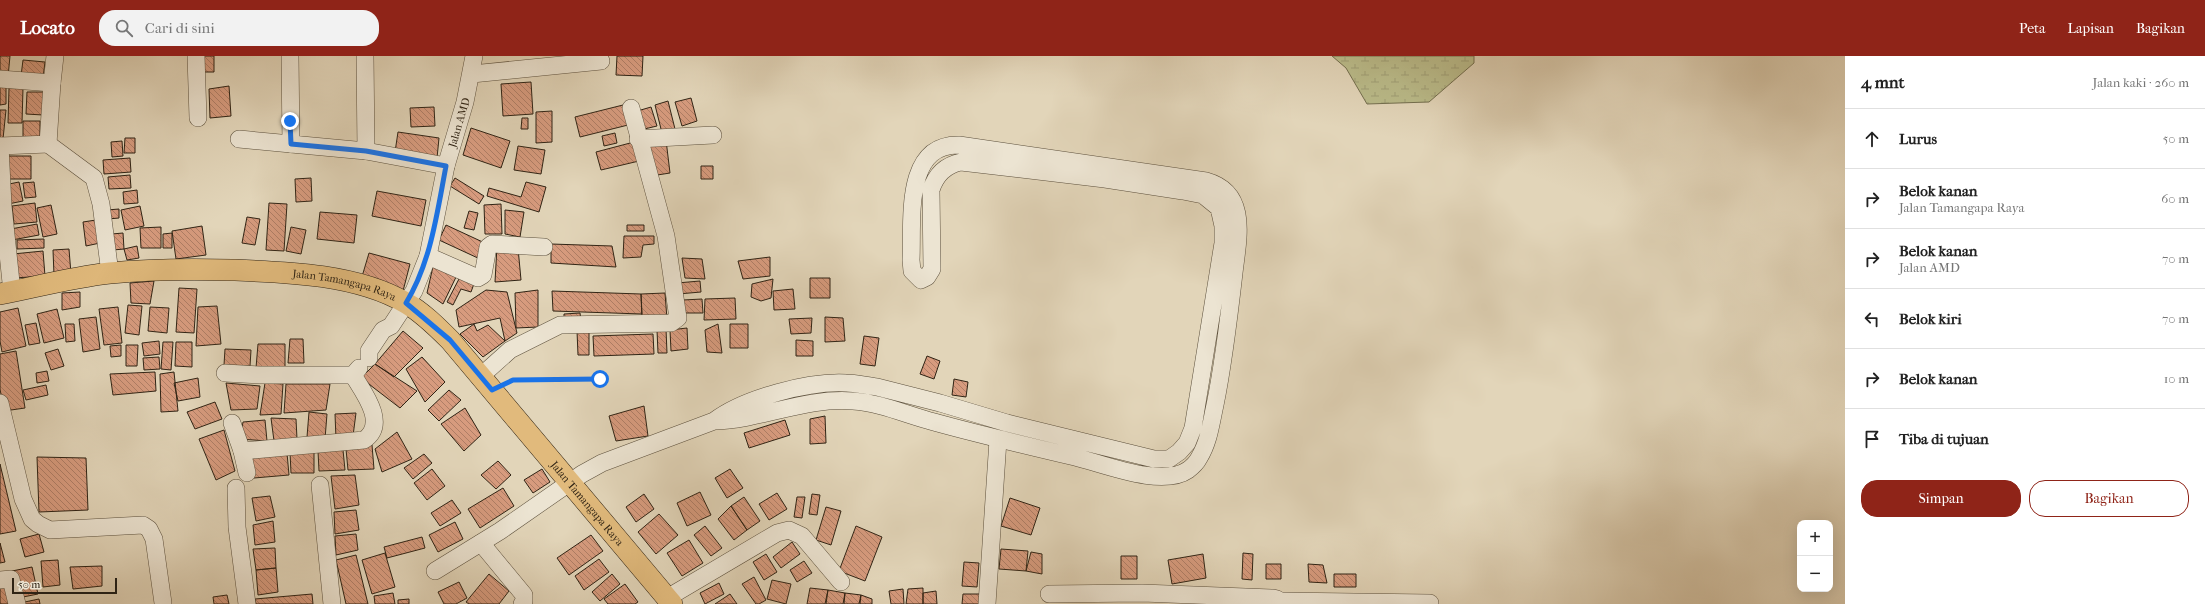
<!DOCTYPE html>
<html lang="id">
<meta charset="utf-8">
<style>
body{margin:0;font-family:"IM FELL French Canon",serif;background:#f2f2f2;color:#222}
.controls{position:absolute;right:12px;bottom:12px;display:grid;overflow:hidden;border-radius:8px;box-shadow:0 4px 16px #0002}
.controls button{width:36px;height:36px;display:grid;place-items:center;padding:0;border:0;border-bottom:1px solid #e0e0e0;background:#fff;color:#222;font:20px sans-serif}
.scale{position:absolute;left:12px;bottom:10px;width:105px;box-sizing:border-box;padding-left:4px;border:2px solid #2f2314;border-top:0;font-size:11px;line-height:14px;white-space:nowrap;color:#2f2314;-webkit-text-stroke:3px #ece4d2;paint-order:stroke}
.stop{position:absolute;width:12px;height:12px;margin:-9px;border:3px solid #1a73e8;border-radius:50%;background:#fff}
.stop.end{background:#1a73e8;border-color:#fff;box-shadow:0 1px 4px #0008}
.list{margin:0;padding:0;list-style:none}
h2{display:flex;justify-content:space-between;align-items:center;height:52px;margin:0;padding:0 16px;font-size:17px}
h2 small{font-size:13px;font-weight:400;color:#767676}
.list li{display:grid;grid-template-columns:26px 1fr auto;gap:12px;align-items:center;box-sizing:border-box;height:60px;padding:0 16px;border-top:1px solid #e0e0e0}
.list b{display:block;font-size:15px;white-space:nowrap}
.list p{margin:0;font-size:13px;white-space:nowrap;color:#767676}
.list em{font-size:13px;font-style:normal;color:#767676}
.actions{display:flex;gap:8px;padding:12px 16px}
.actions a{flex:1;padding:9px 0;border:1px solid #8f2418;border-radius:16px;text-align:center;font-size:14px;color:#8f2418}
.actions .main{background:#8f2418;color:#fff}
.icon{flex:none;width:22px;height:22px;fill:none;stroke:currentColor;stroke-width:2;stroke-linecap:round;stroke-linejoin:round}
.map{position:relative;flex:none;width:1845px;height:548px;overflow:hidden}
header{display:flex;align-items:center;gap:24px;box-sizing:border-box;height:56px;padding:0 20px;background:#8f2418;color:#fff}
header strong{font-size:19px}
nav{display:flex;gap:22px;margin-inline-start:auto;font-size:14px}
.search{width:280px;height:36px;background:#f2f2f2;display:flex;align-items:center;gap:10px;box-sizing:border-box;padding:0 14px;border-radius:16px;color:#767676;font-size:15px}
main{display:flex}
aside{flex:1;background:#fff}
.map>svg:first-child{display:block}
</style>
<header>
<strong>Locato</strong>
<div class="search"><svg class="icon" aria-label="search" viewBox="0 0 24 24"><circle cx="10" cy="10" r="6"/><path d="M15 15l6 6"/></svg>Cari di sini</div>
<nav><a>Peta</a><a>Lapisan</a><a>Bagikan</a></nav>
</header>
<main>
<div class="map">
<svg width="1845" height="548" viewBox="0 0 1845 548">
<defs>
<pattern id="wetland-marsh" width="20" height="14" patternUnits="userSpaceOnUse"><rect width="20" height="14" fill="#babb8a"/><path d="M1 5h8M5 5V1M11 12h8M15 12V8" fill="none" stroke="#a0a076"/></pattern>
<pattern id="building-back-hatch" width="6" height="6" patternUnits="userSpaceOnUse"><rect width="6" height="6" fill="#d79b7e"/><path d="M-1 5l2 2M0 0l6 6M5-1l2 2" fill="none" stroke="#af7e66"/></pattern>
</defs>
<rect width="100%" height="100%" fill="#e2d5b9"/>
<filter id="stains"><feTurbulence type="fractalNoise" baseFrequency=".005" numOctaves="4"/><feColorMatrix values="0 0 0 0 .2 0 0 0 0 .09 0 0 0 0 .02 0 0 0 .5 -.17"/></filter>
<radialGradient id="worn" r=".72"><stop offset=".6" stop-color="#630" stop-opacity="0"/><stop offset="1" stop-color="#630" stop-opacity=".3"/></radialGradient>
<path fill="url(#wetland-marsh)" stroke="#746f4f" d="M1332 0H1474V7L1429 46 1367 48 1346 12Z"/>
<path fill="url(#building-back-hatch)" stroke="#2f2314" d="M0 0H10L8 21 0 20Z
M199 0H214V16H199Z
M617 0H643L642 20 616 19Z
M23 4 45 6 43 22 21 20Z
M531 26 533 58 503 60 501 28Z
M6 30V48L0 49V31Z
M229 30 231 60 210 62 209 33Z
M9 32H23L22 67H8Z
M27 36H44L43 59 26 58Z
M691 42 697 65 682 70 675 46Z
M668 45 675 73 662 77 655 49Z
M623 49 628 69 580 81 575 61Z
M434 51 435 70 411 71 410 52Z
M651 51 657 70 640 74 634 56Z
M0 54H6L3 83H0Z
M552 55V86L536 87V56Z
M522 62H528V73H521Z
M23 65H40V86H23Z
M471 72 510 85 501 112 463 99Z
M398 76 439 82 437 102 395 96Z
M615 77 617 87 604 90 602 80Z
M125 82H135V97H124Z
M666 84 670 117 651 120 647 87Z
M122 85 123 100 112 101 111 86Z
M634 86 639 105 601 114 596 96Z
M518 90 545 94 541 118 514 114Z
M4 100H31V123H4Z
M130 102 131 116 104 118 103 104Z
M701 110H713V123H701Z
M130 119 131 132 109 133 108 121Z
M311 122 312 145 296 146 295 123Z
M455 122 484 140 479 148 450 130Z
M19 126 23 145 8 148 4 129Z
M34 126 36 141 25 142 23 127Z
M526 126 546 131 539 156 487 140 489 132 521 141Z
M137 134 138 147 124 148 123 136Z
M377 135 426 144 421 170 372 160Z
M35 147 37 166 14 168 12 150Z
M269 147 287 148 284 195 266 194Z
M501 148 502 178H485L484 149Z
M51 149 57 178 43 181 37 152Z
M140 150 144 170 125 174 121 154Z
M119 153V162L108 163 107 154Z
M505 154 524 156 520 181 505 178Z
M469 155 478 157 474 174 464 172Z
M320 156 357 159 354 187 317 183Z
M247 161 260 163 255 189 242 187Z
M96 164 100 187 86 190 83 166Z
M37 168 39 179 12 184 11 173Z
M446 169 487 188 480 203 439 184Z
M627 169H644V175H627Z
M202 170 206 199 176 203 172 175Z
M161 171V192H141L140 172Z
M291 171 306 174 301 198 286 195Z
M123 177 124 193 113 194 112 178Z
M172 177V192H163V178Z
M624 180H654V188L643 189 641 201 623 202Z
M44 183V192L17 193V184Z
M551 188 612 190 616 211 551 207Z
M137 190 139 202 127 204 124 193Z
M497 190 518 192 521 224 495 226Z
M69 193 71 218 54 219 53 194Z
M43 195 45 220 14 222 13 198Z
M369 197 410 208 403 235 361 224Z
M770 201V220L743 223 738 205Z
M682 202 702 203 705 223 685 222Z
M434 206 457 219 443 248 427 237Z
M460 221 475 225 471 236 461 233 453 249 447 246Z
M810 222H830V242H810Z
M773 223 771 242 761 245 751 241 752 228Z
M154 225 150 248 131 247 130 227Z
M700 225 701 236 678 238 677 227Z
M179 232 197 233 194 277 176 276Z
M793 233 795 253 774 254 773 235Z
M486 234 507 236 517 277 505 285 500 262 459 271 456 254Z
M538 234V271L516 272 515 237Z
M552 235 641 238 642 258 553 255Z
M80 236V251L62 254V237Z
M665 237 667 263 642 264 641 238Z
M735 242 736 263 704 264 705 243Z
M702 243 703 257H683V244Z
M128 249 142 250 139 279 125 277Z
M217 250 221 288 196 290 198 251Z
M118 251 122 287 104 289 99 253Z
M150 251 169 252 167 277 148 275Z
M18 252 26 290 2 296 0 285V256Z
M57 253 64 282 44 287 37 258Z
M580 257 581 265 564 266V258Z
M96 261 100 293 83 296 79 263Z
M825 261 843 262 845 285 825 286Z
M812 262 811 277 791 278 789 263Z
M36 267 40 287 29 289 25 269Z
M65 268H74L75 285 66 286Z
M474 268 477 275 488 269 505 285 483 301 460 278Z
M718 268 722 297 707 296 705 274Z
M730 268H748V292H730Z
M687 272 688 293 671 295 670 274Z
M666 273 667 297H658L657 274Z
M403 275 423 292 394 321 375 308Z
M577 275H589V299H578Z
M653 278 654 298 594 300 593 280Z
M864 280 879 282 875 310 860 308Z
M290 283H303L304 307H288Z
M796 284 813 285V300H796Z
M159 285 160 298 144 300 142 287Z
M163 286H173L171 314 161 313Z
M176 286H192V311L175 310Z
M258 288H285V315L256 312Z
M121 289V300L111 301 110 290Z
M126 289H138L137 310H126Z
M58 293 64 310 51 314 45 297Z
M225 293 251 294 250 310 224 309Z
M16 295 25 352 4 355 0 333V298Z
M927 300 940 305 934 323 920 318Z
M159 301 160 313 144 314 143 302Z
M422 301 445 326 425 346 406 313Z
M375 308 417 335 400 352 361 322Z
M47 315 49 325 37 327 36 317Z
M155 316 156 335 113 339 110 318Z
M174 316 178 355 161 356 160 318Z
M198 322 200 341 178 345 174 327Z
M954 323 968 326 966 341 952 339Z
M226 327 260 330 257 353 231 354Z
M265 327 283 328 281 358 260 359Z
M286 328H330L326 354 284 357Z
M46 329 48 339 26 344 23 334Z
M449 334 461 344 439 365 428 354Z
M215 346 222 363 195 373 187 356Z
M644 350 648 380 616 385 609 360Z
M465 352 481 379 464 395 441 368Z
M309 356 327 358 325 383 307 381Z
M356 357 353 380 336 383 335 358Z
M825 360 826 387 810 388V363Z
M271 362 296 363 297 383 274 385Z
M265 364 267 385 240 383 243 366Z
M785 364 790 379 749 392 744 377Z
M224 374 235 415 216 424 199 383Z
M397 376 412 403 382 416 375 393Z
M372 389 374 413 348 414 346 393Z
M314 394V417H291L290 396Z
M343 394 345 414 319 415 318 395Z
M287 397 289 419 254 422 252 402Z
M424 398 432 407 413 423 404 412Z
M37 401 86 402 88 454 39 456Z
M498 405 511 419 496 433 481 419Z
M0 408 16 475 0 478Z
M432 413 445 430 427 444 414 427Z
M542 413 550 426 533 437 524 424Z
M730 413 743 432 727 442 715 422Z
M355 419 359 449 335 453 331 420Z
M503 432 514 450 480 472 468 453Z
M700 436 711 459 687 470 677 447Z
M777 437 787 453 769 464 759 448Z
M644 438 654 453 636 466 626 451Z
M812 438 820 439 817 459 809 458Z
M270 440 275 461 256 465 252 442Z
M744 441 760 465 747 474 731 450Z
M797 441H805L802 462 794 461Z
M1010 442 1040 452 1031 479 1001 470Z
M452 444 461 457 440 470 431 457Z
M731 450 747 474 734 484 718 463Z
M826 451 841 455 831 489 816 484Z
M356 454 359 474 335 478 334 456Z
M659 458 678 479 656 498 638 476Z
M273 465 275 486 255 489 253 469Z
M455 466 463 483 438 496 429 479Z
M705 470 722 492 711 500 694 479Z
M856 470 882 481 865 525 839 515Z
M39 478 44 496 25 501 20 483Z
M356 478 358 494 336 499 335 480Z
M591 479 603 495 569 519 557 502Z
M422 481 425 492 387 502 384 491Z
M689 484 703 507 682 520 667 497Z
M792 486 800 498 781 512 773 501Z
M0 487 5 506 0 507Z
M275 492 276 512 256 514 253 493Z
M1001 493 1028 495 1026 515 999 513Z
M1031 496 1042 498V518L1026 515Z
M385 497 395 531 372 538 362 504Z
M1243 497 1253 498 1252 524 1242 523Z
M766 498 777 516 764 524 753 506Z
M1203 498 1206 522 1172 528 1168 504Z
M356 499 368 548H346L336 504Z
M1121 500H1137V523H1121Z
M599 503 609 516 584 534 575 520Z
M58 504 60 529 43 531 41 505Z
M804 505 812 517 797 526 790 514Z
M964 506 979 507 977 531 962 530Z
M1266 508H1281V523H1266Z
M1308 508 1323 509 1327 527 1309 526Z
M102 510V530L73 533 70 511Z
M32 511 38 538 18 542 12 515Z
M276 512 278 536 258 539 256 514Z
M489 518 509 535 499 548H469L466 546Z
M612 518 620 528 600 545 592 536Z
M1334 518H1356V531H1334Z
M754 521 766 544 759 548H756L742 528Z
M772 524 791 528 786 548 767 543Z
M459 526 467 542 456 548H444L438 536Z
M719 527 724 538 705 548 700 537Z
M625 528 638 546 635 548H608L604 543Z
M9 531 11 548H0V532Z
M810 532 828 534 825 548H807Z
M923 532V548H906L908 533Z
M903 533 904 548H891L889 535Z
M828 534 845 537 843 548H826Z
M936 535 937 548H923V537Z
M393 537 395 548H375L374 540Z
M845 537 861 539 859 548H844Z
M312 538 313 548H256L255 543Z
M730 538 737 548H715Z
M963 538H981V548H962Z
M227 539 229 548H214L213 541Z
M861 539 872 543V548H860Z
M39 543 40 548H20V547Z
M409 543V548H398V544Z"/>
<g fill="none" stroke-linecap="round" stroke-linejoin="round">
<g stroke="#5c503d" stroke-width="18">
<g id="minor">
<path d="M196 0 198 62"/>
<path d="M290 0 291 88 366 95 446 110"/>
<path d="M365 0 366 95"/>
<path d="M472 18 601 5"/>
<path d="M0 23 52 27"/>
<path d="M239 83 291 88"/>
<path d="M638 83 713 79"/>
<path d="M48 88 94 122 101 148 110 217"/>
<path d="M0 90 3 150 12 236"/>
<path d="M0 90 48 88 52 27 55 0"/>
<path d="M428 200 478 222 483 219 488 191 492 188 544 191"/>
<path id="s1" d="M369 302V295L383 274 391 270 414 235 428 200 446 110 465 46 474 0"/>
<path d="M225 317 260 319H353L359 312"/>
<path d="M481 320 510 294 560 269 671 267 678 262 666 180 631 52"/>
<path d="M0 347 23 443 32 463 38 468 50 474 143 469 149 473 154 483 163 547"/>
<path d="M232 367 242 395 364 384C388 368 364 337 353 319"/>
<path d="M242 395 247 417"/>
<path d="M320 429 332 548"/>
<path d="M236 432 237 471 247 548"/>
<path d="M481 487 524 539V545L522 548"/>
<path d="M435 515 500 475 582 418 602 407 714 365C744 342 809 325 846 327 856 327 867 330 877 331L940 347 1007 367 1154 403H1169L1179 396 1187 387 1193 372 1223 187V170L1219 152 1203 139 1183 135 1105 123 961 106C946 109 936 118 931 134L932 213 927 221 921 224 912 215 911 204C913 165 903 88 959 89L1206 125C1249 137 1238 182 1234 217 1229 261 1224 305 1215 349 1211 367 1209 386 1199 402 1197 406 1192 411 1188 414 1162 432 1104 408 1075 401 1028 390 981 379 934 366 907 359 881 347 853 345 805 341 761 364 714 365"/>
<path d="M0 524 11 523 17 548"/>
<path d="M1049 538 1142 537 1273 542 1277 543 1281 548"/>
<path d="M667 542 777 477 789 474 802 480 841 526"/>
<path d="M1280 545 1430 547"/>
<path d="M987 548 998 384"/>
</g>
</g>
<g stroke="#2f2314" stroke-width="22">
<g id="major">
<path id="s2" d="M0 238C36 231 73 221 110 217 151 213 191 213 232 214 287 216 357 218 406 247 422 256 437 271 450 284L672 548"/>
</g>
</g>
<path stroke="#2f2314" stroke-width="2.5" stroke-dasharray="1 2" stroke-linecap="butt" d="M507 327 513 324 600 323"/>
<use href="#minor" stroke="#ece4d2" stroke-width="17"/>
<use href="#major" stroke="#e1ba7c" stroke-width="21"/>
</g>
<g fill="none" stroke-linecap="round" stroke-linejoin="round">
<path stroke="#1a73e8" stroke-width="5" d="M290 65 291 88 366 95 446 110C437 157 431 206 406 247L450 284 492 334 513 324 600 323"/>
</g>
<g text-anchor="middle" stroke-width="4" stroke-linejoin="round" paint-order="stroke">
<g font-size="11" fill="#2f2314" stroke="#ece4d2">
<text dy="4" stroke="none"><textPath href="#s1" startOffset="258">Jalan AMD</textPath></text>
<text dy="4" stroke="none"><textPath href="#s2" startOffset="348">Jalan Tamangapa Raya</textPath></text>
<text dy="4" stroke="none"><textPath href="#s2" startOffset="684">Jalan Tamangapa Raya</textPath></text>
</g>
</g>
<rect width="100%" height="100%" filter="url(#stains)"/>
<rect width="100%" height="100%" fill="url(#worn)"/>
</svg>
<div class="controls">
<button>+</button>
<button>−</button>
</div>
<div class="scale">50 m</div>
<div class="stop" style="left:600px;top:323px"></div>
<div class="stop end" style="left:290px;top:65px"></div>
</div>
<aside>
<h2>4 mnt<small>Jalan kaki · 260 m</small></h2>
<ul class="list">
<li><svg class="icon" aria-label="ahead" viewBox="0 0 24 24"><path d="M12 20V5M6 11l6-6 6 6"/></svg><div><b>Lurus</b></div><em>50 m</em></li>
<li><svg class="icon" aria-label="right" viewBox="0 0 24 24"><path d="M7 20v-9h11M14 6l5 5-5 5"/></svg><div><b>Belok kanan</b><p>Jalan Tamangapa Raya</p></div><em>60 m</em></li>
<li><svg class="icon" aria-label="right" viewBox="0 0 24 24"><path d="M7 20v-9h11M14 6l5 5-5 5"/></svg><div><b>Belok kanan</b><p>Jalan AMD</p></div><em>70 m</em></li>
<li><svg class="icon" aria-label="left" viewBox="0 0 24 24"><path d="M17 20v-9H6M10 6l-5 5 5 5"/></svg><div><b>Belok kiri</b></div><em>70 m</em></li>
<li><svg class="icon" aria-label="right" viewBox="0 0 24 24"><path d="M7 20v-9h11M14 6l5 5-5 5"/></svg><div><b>Belok kanan</b></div><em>10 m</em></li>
<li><svg class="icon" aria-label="arrive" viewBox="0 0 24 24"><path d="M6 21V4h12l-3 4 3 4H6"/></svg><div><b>Tiba di tujuan</b></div></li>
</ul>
<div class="actions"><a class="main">Simpan</a><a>Bagikan</a></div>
</aside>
</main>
